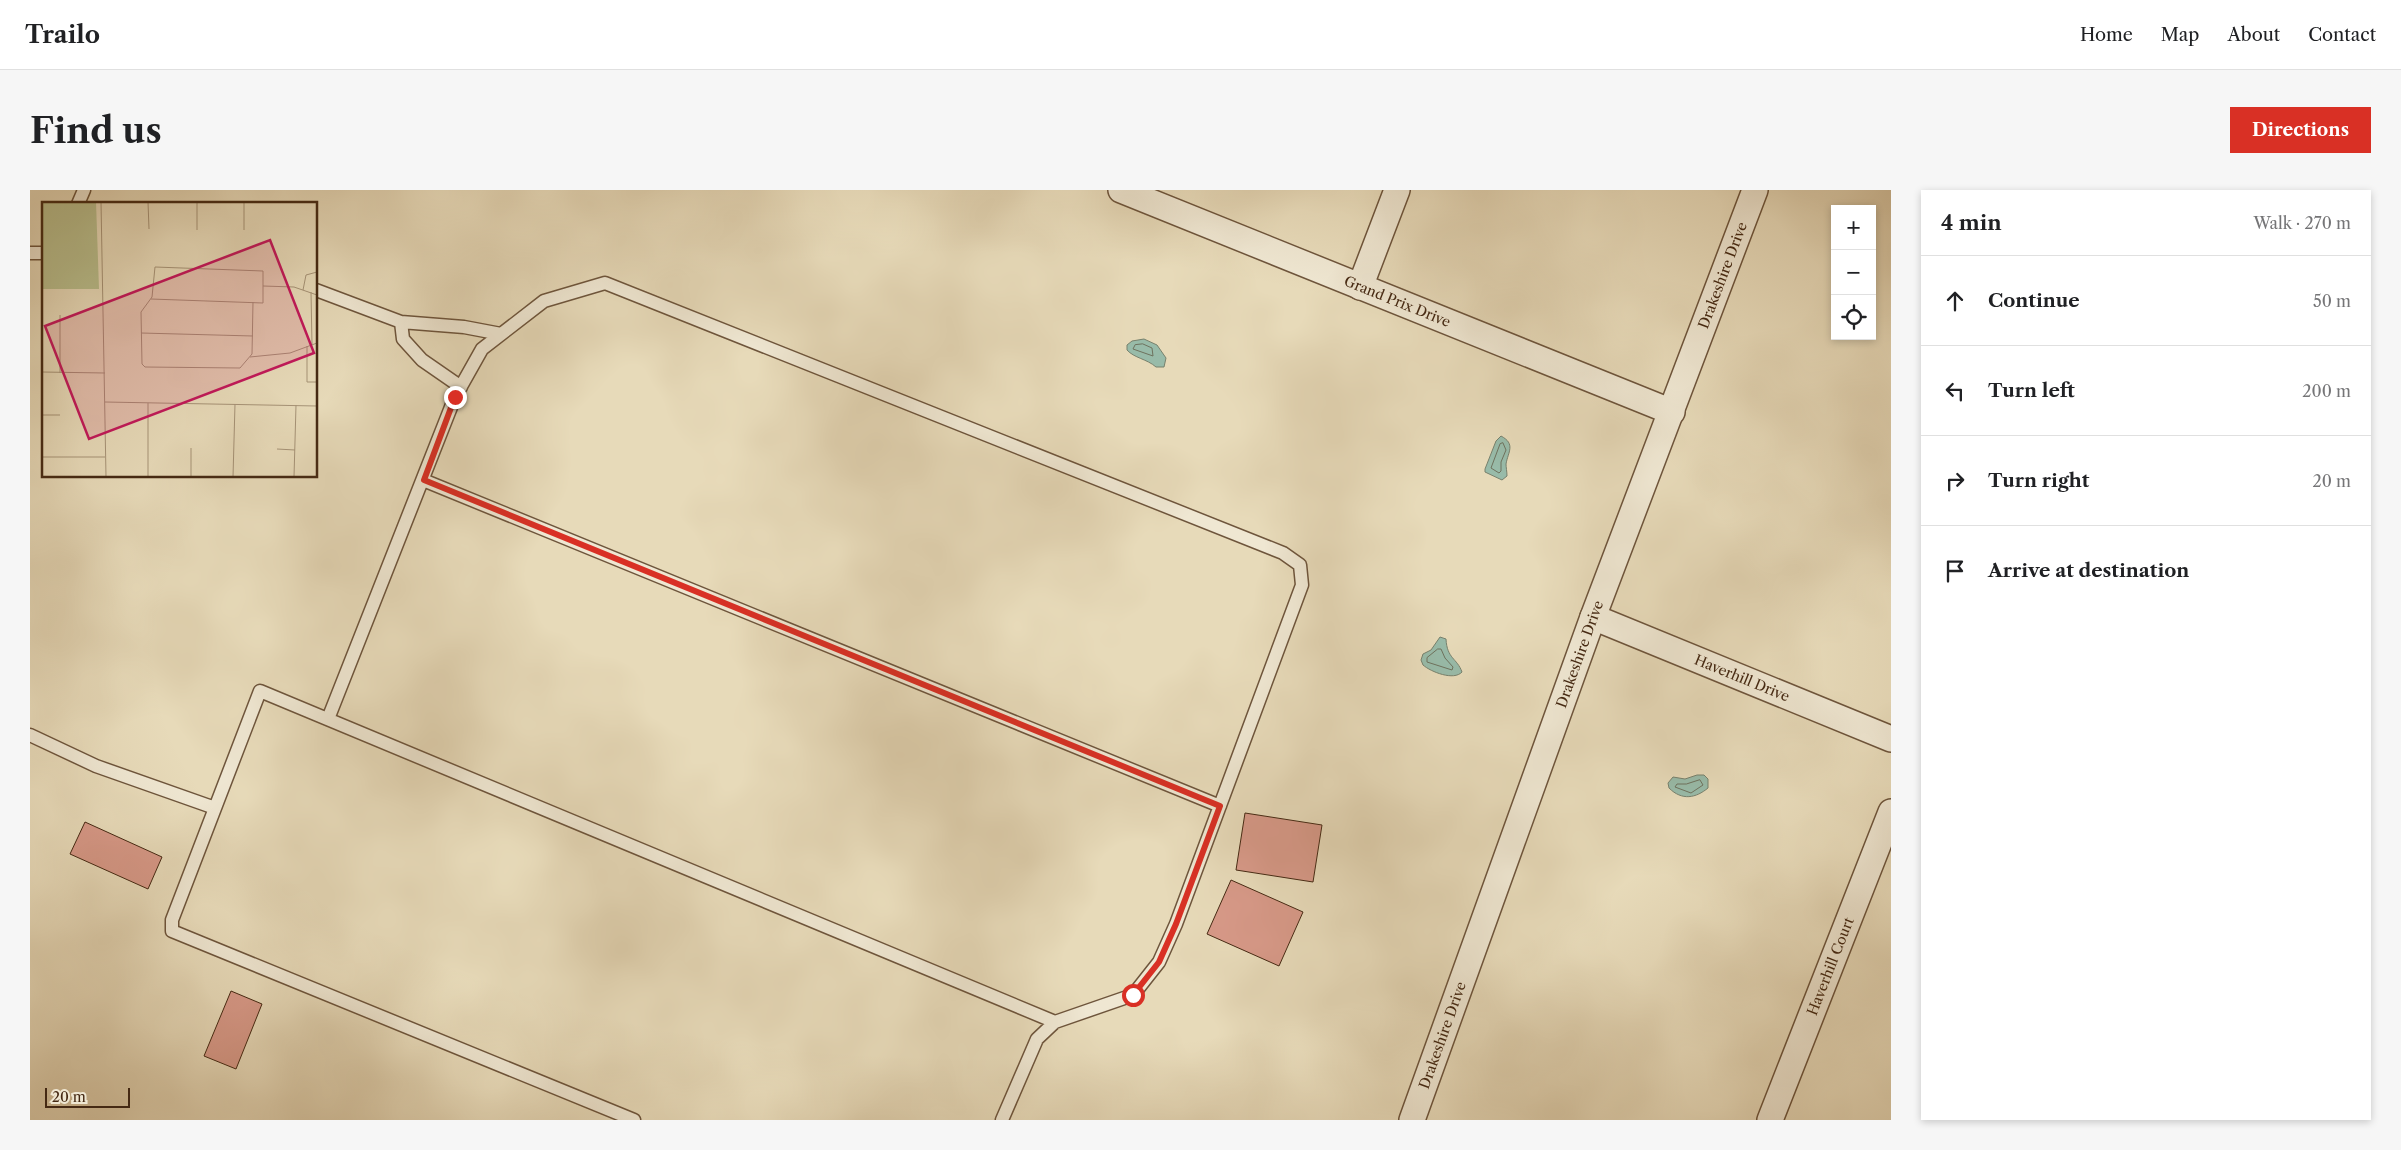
<!DOCTYPE html>
<meta charset="utf-8">
<style>
body{margin:0;font-family:"Libre Caslon Text",serif;background:#f6f6f6;color:#202124}
.controls{position:absolute;right:15px;top:15px;display:grid;overflow:hidden;border-radius:0px;box-shadow:0 2px 8px #0003}
.controls button{width:45px;height:45px;display:grid;place-items:center;padding:0;border:0;border-bottom:1px solid #e0e0e0;background:#fff;color:#202124;font:25px sans-serif}
.scale{position:absolute;left:15px;bottom:12px;width:85px;box-sizing:border-box;padding-left:5px;border:2px solid #452913;border-top:0;font-size:14px;line-height:18px;white-space:nowrap;color:#452913;-webkit-text-stroke:4px #efe7d2;paint-order:stroke}
.stop{position:absolute;width:15px;height:15px;margin:-11px;border:4px solid #d93025;border-radius:50%;background:#fff}
.stop.end{background:#d93025;border-color:#fff;box-shadow:0 1px 5px #0008}
.list{margin:0;padding:0;list-style:none}
h2{display:flex;justify-content:space-between;align-items:center;height:65px;margin:0;padding:0 20px;font-size:21px}
h2 small{font-size:16px;font-weight:400;color:#757577}
.list li{display:grid;grid-template-columns:32px 1fr auto;gap:15px;align-items:center;box-sizing:border-box;height:90px;padding:0 20px;border-top:1px solid #e0e0e0}
.list b{display:block;font-size:19px;white-space:nowrap}
.list em{font-size:16px;font-style:normal;color:#757577}
.icon{flex:none;width:28px;height:28px;fill:none;stroke:currentColor;stroke-width:2;stroke-linecap:round;stroke-linejoin:round}
.map{position:relative;flex:none;width:1861px;height:930px;overflow:hidden;border-radius:0px}
header{display:flex;align-items:center;gap:30px;box-sizing:border-box;height:70px;padding:0 25px;background:#fff;border-bottom:1px solid #e0e0e0}
header strong{font-size:24px}
nav{display:flex;gap:28px;margin-inline-start:auto;font-size:18px}
.intro{display:flex;align-items:center;justify-content:space-between;box-sizing:border-box;height:120px;padding:0 30px}
h1{margin:0;font-size:35px}
.button{padding:12px 22px;border-radius:0px;background:#d93025;color:#fff;font-size:18px;font-weight:700}
main{display:flex;gap:30px;padding:0 30px}
aside{flex:1;background:#fff;border-radius:0px;box-shadow:0 2px 8px #0003}
.map>svg:first-child{display:block}
</style>
<header>
<strong>Trailo</strong>
<nav><a>Home</a><a>Map</a><a>About</a><a>Contact</a></nav>
</header>
<div class="intro"><h1>Find us</h1><a class="button">Directions</a></div>
<main>
<div class="map">
<svg width="1861" height="930" viewBox="0 0 1861 930">
<rect width="100%" height="100%" fill="#e7dab9"/>
<filter id="stains"><feTurbulence type="fractalNoise" baseFrequency=".004" numOctaves="4"/><feColorMatrix values="0 0 0 0 .2 0 0 0 0 .09 0 0 0 0 .02 0 0 0 .5 -.17"/></filter>
<radialGradient id="worn" r=".72"><stop offset=".6" stop-color="#630" stop-opacity="0"/><stop offset="1" stop-color="#630" stop-opacity=".3"/></radialGradient>
<path fill="#98bba9" stroke="#77816d" d="M1114 149 1127 155 1136 168 1134 177H1126C1117 169 1104 168 1097 160V155L1102 151Z
M1471 246C1486 254 1478 262 1476 274 1476 277 1477 282 1477 286L1472 290 1455 282V279L1466 251Z
M1410 447 1416 449C1417 469 1427 468 1432 482 1424 491 1401 482 1393 475L1391 470 1393 464 1401 460Z
M1667 585H1674L1678 589V598C1666 608 1652 611 1639 598L1638 593 1643 587 1655 589Z"/>
<g fill="none" stroke-linecap="round" stroke-linejoin="round">
<path stroke="#6e725e" stroke-width="1" d="M1113 154 1122 158 1123 166 1103 159 1105 155Z
M1473 253 1476 260 1471 272V281L1469 283 1461 278 1470 254Z
M1408 459H1411L1415 468 1423 477 1422 480 1397 472V468Z
M1670 590 1673 595 1661 603 1645 597 1647 594H1656Z"/>
</g>
<path fill="#d79988" stroke="#452913" d="M1215 623 1292 635 1283 692 1206 680Z
M55 632 132 667 118 699 40 664Z
M1201 690 1273 722 1249 776 1177 744Z
M201 801 232 814 206 879 174 866Z"/>
<g fill="none" stroke-linecap="round" stroke-linejoin="round">
<g stroke="#6e553c" stroke-width="15">
<path id="lane" d="M48 14 54 0
M0 63H14
M286 100 371 132 434 137 471 144
M371 132 373 149 392 170 431 197
M393 290 1190 616
M298 529 425 207 452 159 514 111 575 93 1253 363 1270 375 1272 395 1146 734 1129 772 1103 805 1025 832 1007 849 972 930
M0 545 66 576 185 618
M604 930 142 741V730L230 501 1025 832"/>
</g>
<g stroke="#6e553c" stroke-width="28">
<g id="street">
<path id="s1" d="M1091 0 1642 222"/>
<path d="M1330 97 1367 0"/>
<path id="s2" d="M1563 427 1861 549"/>
<path id="s3" d="M1382 930 1563 427 1725 0"/>
<path id="s4" d="M1740 930 1861 622"/>
</g>
</g>
<use href="#lane" stroke="#efe7d2" stroke-width="12"/>
<use href="#street" stroke="#efe7d2" stroke-width="25"/>
</g>
<g fill="none" stroke-linecap="round" stroke-linejoin="round">
<path stroke="#d93025" stroke-width="6" d="M425 207 394 290 1190 616 1146 734 1129 772 1103 805"/>
</g>
<g text-anchor="middle" stroke-width="4" stroke-linejoin="round" paint-order="stroke">
<g font-size="14" fill="#452913" stroke="#efe7d2">
<text dy="5" stroke="none"><textPath href="#s3" startOffset="900">Drakeshire Drive</textPath></text>
<text dy="5" stroke="none"><textPath href="#s1" startOffset="298">Grand Prix Drive</textPath></text>
<text dy="5" stroke="none"><textPath href="#s3" startOffset="495">Drakeshire Drive</textPath></text>
<text dy="5" stroke="none"><textPath href="#s2" startOffset="161">Haverhill Drive</textPath></text>
<text dy="5" stroke="none"><textPath href="#s4" startOffset="165">Haverhill Court</textPath></text>
<text dy="5" stroke="none"><textPath href="#s3" startOffset="90">Drakeshire Drive</textPath></text>
</g>
</g>
<g transform="translate(12 12)">
<rect width="275" height="275" fill="#e7dab9"/>
<path d="M0 0H54L57 87H0Z" fill="#b8be8d"/>
<path fill="none" stroke="#a69377" stroke-width="1" d="M59 0 64 275M106 0 107 27M155 0V28M202 0V28M221 84 252 85 275 93M261 88 264 73 275 70M269 90 270 143M109 97 221 101V69L113 65 110 95 99 110 100 162 103 165 198 166 210 152 211 100M99 131 211 134M265 144V180H275M208 155 248 151 275 141M0 170 63 171M18 171V113M63 200 275 204M0 213H18M235 247 253 248M0 255H63M106 275V201M149 275V246M191 275 193 202M252 275 254 203"/>
<path fill="#c2185b" fill-opacity="0.15" stroke="#c2185b" stroke-width="2.5" d="M228 38 272 151 47 237 3 124Z"/>
<rect width="275" height="275" fill="none" stroke="#452913" stroke-width="2.5"/>
</g>
<rect width="100%" height="100%" filter="url(#stains)"/>
<rect width="100%" height="100%" fill="url(#worn)"/>
</svg>
<div class="controls">
<button>+</button>
<button>−</button>
<button><svg class="icon" aria-label="locate" viewBox="0 0 24 24"><circle cx="12" cy="12" r="6"/><path d="M12 2v4M12 18v4M2 12h4M18 12h4"/></svg></button>
</div>
<div class="scale">20 m</div>
<div class="stop" style="left:1103px;top:805px"></div>
<div class="stop end" style="left:425px;top:207px"></div>
</div>
<aside>
<h2>4 min<small>Walk · 270 m</small></h2>
<ul class="list">
<li><svg class="icon" aria-label="ahead" viewBox="0 0 24 24"><path d="M12 20V5M6 11l6-6 6 6"/></svg><div><b>Continue</b></div><em>50 m</em></li>
<li><svg class="icon" aria-label="left" viewBox="0 0 24 24"><path d="M17 20v-9H6M10 6l-5 5 5 5"/></svg><div><b>Turn left</b></div><em>200 m</em></li>
<li><svg class="icon" aria-label="right" viewBox="0 0 24 24"><path d="M7 20v-9h11M14 6l5 5-5 5"/></svg><div><b>Turn right</b></div><em>20 m</em></li>
<li><svg class="icon" aria-label="arrive" viewBox="0 0 24 24"><path d="M6 21V4h12l-3 4 3 4H6"/></svg><div><b>Arrive at destination</b></div></li>
</ul>
</aside>
</main>
